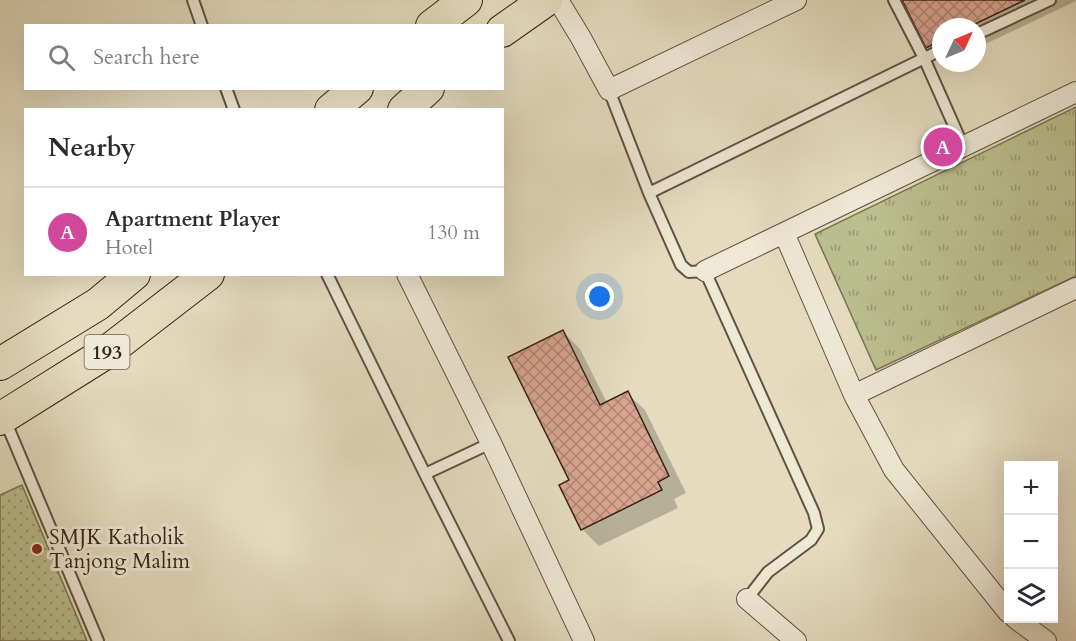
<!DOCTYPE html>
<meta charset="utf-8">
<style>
body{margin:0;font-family:Cardo,serif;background:#f7f7f7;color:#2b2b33}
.controls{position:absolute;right:18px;bottom:18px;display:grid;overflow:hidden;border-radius:0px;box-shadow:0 6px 24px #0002}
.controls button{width:54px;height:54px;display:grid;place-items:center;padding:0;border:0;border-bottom:2px solid #e1e1e2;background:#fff;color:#2b2b33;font:30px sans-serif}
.compass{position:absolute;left:932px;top:18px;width:54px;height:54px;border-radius:50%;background:#fff;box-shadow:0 6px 24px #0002;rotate:46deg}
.you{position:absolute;left:600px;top:297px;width:21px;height:21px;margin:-15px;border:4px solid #fff;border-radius:50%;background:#1a73e8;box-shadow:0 0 0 9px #1a73e833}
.badge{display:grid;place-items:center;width:39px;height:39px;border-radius:50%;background:#ea580c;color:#fff;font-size:20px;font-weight:700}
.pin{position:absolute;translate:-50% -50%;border:3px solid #fff;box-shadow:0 2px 6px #0006}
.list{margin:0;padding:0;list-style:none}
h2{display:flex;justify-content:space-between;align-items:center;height:78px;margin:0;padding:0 24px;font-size:26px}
h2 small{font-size:20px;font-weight:400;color:#7c7c81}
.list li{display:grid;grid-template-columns:39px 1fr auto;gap:18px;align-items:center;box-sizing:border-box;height:90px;padding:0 24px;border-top:2px solid #e1e1e2}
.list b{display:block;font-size:22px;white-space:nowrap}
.list p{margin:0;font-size:20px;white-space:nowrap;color:#7c7c81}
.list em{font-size:20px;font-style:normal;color:#7c7c81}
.icon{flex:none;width:33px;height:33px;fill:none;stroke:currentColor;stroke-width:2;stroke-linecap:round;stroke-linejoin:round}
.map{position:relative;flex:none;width:1076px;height:641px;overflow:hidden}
.search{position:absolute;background:#fff;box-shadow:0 6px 24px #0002;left:24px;top:24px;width:480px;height:66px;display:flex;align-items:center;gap:15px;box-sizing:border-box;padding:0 21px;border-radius:0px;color:#7c7c81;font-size:22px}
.panel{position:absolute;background:#fff;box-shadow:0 6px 24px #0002;left:24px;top:108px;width:480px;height:168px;border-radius:0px}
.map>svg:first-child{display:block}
</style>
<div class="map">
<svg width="1076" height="641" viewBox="0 0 1076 641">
<defs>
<pattern id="grass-dots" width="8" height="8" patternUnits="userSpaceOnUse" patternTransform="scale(1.5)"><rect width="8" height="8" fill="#bbbf8e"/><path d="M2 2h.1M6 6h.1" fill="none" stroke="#999b73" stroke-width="1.8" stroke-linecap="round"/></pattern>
<pattern id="park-tufts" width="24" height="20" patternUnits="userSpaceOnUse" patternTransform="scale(1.5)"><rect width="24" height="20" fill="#bbbf8e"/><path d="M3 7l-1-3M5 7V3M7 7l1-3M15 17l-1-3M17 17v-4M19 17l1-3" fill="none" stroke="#999b73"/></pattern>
<pattern id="building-cross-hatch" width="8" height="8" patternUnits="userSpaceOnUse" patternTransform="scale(1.5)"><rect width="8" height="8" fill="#d8a490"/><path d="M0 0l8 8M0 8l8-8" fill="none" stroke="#b08574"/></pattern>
</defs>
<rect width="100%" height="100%" fill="#e5dcc0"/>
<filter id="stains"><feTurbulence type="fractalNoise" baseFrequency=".00333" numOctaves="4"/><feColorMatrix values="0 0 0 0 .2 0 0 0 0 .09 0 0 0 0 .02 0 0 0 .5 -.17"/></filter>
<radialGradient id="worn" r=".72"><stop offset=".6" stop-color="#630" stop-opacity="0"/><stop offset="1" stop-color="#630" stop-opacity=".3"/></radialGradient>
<path fill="url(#grass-dots)" stroke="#7a7252" stroke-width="1.5" d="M22 485 87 641H0V495Z"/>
<path fill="url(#park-tufts)" stroke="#7a7252" stroke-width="1.5" d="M1076 107V276L876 370 815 234Z"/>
<path fill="#0003" d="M904 0H1076V1L977 48V27H941V61L927 47Z
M563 332 580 349 607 403 627 393 645 410 686 493 674 499 678 508 599 546 582 529 571 481Z"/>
<path fill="url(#building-cross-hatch)" stroke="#382415" stroke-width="1.5" d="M902 0H1025L969 27H941V40L926 48Z
M563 330 600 405 628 391 669 476 658 482 662 490 581 530 559 485 569 480 508 357Z"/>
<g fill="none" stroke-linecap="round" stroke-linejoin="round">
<g stroke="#635240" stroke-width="14">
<path id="lane" d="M193 0 202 26
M894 0 924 58 963 146
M977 34 1050 0
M226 88 234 110
M609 90 649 193 681 265 689 272 705 271 814 513 818 529 811 540 768 572 747 599
M649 193 941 50
M327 274 425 474 509 641
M5 420 98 641
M425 474 491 443"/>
</g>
<g stroke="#635240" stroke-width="22">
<path id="street" d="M558 0 581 38 609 90 796 0
M784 233 854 395 894 470 1008 612
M705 271 1076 92
M407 274 491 443 584 641
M854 395 1076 288
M747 599 796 641
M1015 618 1046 641"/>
</g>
<g stroke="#382415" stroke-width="34">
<path id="primary" d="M432 26 466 0
M502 31 546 0
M331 110 357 88
M404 110 428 88
M0 364 98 304 134 274
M0 419 107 352 208 274"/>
</g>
<use href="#lane" stroke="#eee8d6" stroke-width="10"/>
<use href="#street" stroke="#eee8d6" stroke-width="20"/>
<use href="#primary" stroke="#e5dcc0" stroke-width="32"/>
</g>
<circle fill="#8f2418" stroke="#eee8d6" stroke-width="2" cx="37" cy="549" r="6"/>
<g text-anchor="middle" stroke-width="6" stroke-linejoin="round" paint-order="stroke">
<rect fill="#eee8d6" stroke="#6f5f4f" stroke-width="1.5" x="84.5" y="335" width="45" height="34" rx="4.5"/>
<g font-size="20" font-weight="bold" fill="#382415">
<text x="107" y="359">193</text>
</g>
<g font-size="21" fill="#382415" stroke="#eee8d6" text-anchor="start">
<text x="49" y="544">SMJK Katholik<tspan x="49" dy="24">Tanjong Malim</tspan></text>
</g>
</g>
<rect width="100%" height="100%" filter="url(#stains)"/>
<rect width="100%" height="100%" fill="url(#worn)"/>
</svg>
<div class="controls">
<button>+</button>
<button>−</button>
<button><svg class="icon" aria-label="layers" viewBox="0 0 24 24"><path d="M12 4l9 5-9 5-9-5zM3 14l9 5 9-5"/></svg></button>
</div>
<svg class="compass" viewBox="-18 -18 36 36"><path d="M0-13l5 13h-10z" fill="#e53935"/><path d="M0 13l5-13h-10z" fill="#7c7c81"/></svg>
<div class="you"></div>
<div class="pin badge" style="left:943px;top:147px;background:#d1479c">A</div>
<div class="search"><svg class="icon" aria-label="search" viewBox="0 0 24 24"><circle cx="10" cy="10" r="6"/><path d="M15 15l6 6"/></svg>Search here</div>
<section class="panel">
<h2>Nearby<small></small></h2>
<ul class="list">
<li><span class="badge" style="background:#d1479c">A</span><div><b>Apartment Player</b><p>Hotel</p></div><em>130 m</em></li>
</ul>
</section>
</div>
